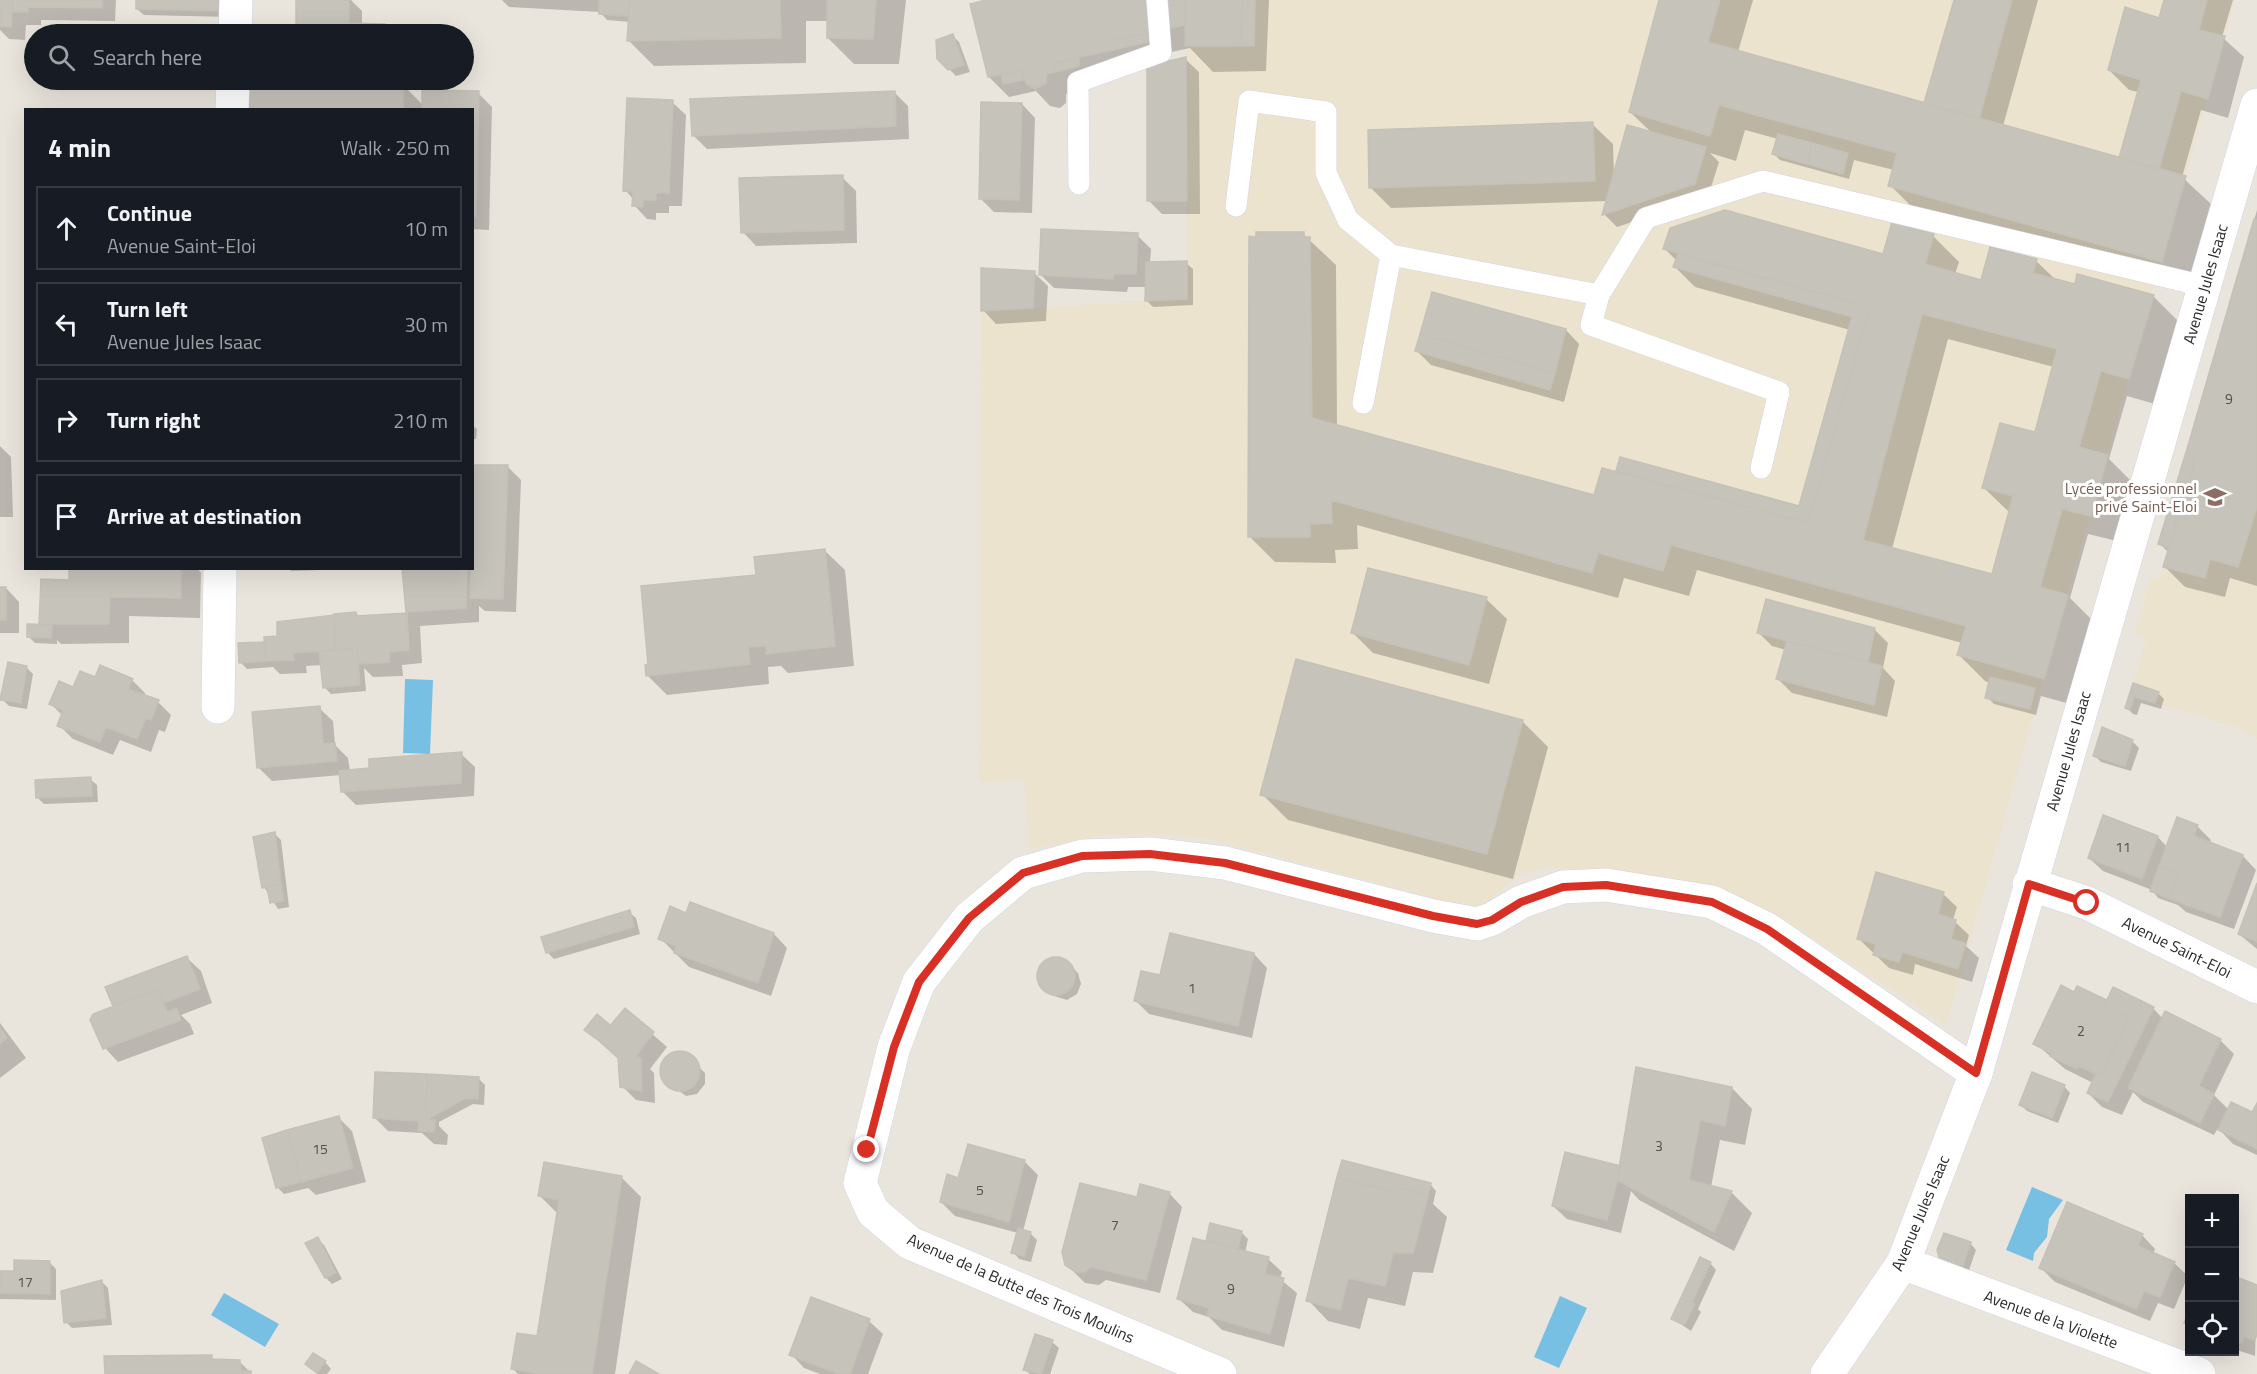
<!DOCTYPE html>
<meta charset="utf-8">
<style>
body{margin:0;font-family:"Titillium Web",sans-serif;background:#20242c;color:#f1f3f6}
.controls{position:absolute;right:18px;bottom:18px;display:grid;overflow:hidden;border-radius:0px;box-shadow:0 6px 24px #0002}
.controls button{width:54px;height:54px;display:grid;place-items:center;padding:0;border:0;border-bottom:2px solid #363941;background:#171b24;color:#f1f3f6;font:30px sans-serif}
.stop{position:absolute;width:18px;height:18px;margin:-14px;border:4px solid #d93025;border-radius:50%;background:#fff}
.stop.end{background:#d93025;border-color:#fff;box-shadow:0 2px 6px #0008}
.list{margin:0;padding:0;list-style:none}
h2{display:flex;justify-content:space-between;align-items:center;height:78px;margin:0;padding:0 24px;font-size:26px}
h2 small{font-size:20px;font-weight:400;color:#9ea1a6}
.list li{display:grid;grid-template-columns:39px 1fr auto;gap:18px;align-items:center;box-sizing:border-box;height:84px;margin:0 12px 12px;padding:0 12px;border:2px solid #363941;border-radius:0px}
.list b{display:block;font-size:22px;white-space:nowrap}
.list p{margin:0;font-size:20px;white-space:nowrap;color:#9ea1a6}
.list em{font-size:20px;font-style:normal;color:#9ea1a6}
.icon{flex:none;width:33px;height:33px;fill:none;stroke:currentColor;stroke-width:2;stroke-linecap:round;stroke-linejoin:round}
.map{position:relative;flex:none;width:2257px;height:1374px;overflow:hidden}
.search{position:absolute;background:#171b24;box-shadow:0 6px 24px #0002;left:24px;top:24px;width:450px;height:66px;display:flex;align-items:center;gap:15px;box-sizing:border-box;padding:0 21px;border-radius:33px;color:#9ea1a6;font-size:22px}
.panel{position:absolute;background:#171b24;box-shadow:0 6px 24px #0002;left:24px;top:108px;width:450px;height:462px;border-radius:0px}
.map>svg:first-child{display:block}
</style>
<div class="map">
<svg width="2257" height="1374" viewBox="0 0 2257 1374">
<rect width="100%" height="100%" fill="#eae5dc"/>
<path fill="#ebe3cd" d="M1185 0H2235L1946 1025 1777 915 1737 900 1603 869 1551 868 1520 874 1483 906 1455 904 1211 839 1157 834 1100 835 1029 850 1024 780 979 782 981 311 1187 299Z
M2254 219 2257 220V739L2237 727 2155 703 2158 692 2133 683 2147 638 2135 635 2150 579 2159 580 2169 548 2158 544Z"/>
<path fill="#78bfe4" d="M405 679 433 680 430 754 403 753Z
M2032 1187 2063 1200 2049 1219 2047 1237 2034 1253 2033 1261 2006 1250Z
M224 1293 279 1324 265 1347 211 1315Z
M1560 1296 1587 1308 1559 1368 1534 1357Z"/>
<path fill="#0003" fill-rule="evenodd" d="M0 0H116L115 21 41 20V25H26L25 40 9 39 0 30Z
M137 0H231L230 17 144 15 137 9Z
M297 0H351L362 11V25H384L393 34H250V27L297 28Z
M502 0H906L899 64H854L828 38V21H806V63L654 66 628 40 630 22 607 20 600 12 509 7Z
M991 0H1269L1266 71 1213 72 1190 48 1126 62 1074 92 1066 94V103L1060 108 1050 106 1036 91 1009 97 989 77Z
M1661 0H1753L1738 52 1930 106 1956 0H2038L2003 126 2120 159 2139 92 2129 90 2109 70 2160 20 2165 0H2233L2222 37 2244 57 2228 118 2201 110 2182 177 2211 204 2188 287 1916 211 1890 185 1894 170 1854 160 1849 179 1780 160 1774 154 1778 139 1745 130 1736 161 1710 153 1719 162 1708 197 1617 227 1604 214 1607 201 1391 208 1371 188 1592 124 1613 144 1614 176 1652 133 1630 112Z
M952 35 959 42 970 72 956 76 938 58Z
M1185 59 1199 72 1200 214H1162L1148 200Z
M249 80 403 85 423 105 478 93 492 107 489 230 472 229V110H248Z
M894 92 908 106 909 139 707 149 693 135Z
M672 102 686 115 682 206H669V213H656V220L647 219 634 205V200L625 190Z
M1022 104 1035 118 1032 213 994 212 981 199Z
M842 177 856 191 857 243 756 246 743 232Z
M2257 210V586L2230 578 2225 597 2185 587 2165 567 2169 553 2160 544Z
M1303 234 1336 265 1337 427 1595 497 1621 474 1617 471 1800 508 1850 330 1695 287 1675 267 1677 261 1665 249 1884 256 1933 236 1959 262 1955 274 1982 281 2036 261 2056 280 2153 296 2179 322 2155 404 2127 396 2109 459 2133 483 2117 541 2088 534 2070 598 2094 622 2070 704 2041 696 2036 715 1994 704 1987 697 1990 683 1985 681 1959 655 1962 643 1697 570 1689 596 1624 578 1618 598 1357 525 1358 549 1335 550 1336 563 1275 562 1249 536ZM1948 339 2054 367 2036 434 1984 488 2010 513 1993 575 1892 549Z
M1137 235 1151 249 1150 263H1186L1193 269V305L1153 307 1147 301V287H1128L1127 292 1054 288 1040 274Z
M1034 273 1048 286 1046 321 996 324 983 310Z
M1566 330 1579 344 1564 402 1431 365 1417 351Z
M472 425 477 429 476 439H472Z
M0 446 11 457 13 517H0Z
M507 466 521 480 516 612 485 611 479 606V622L420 626 422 663 402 665 403 676 373 677 364 668 366 691 331 694 324 687 322 665 306 666 307 673 280 674 273 667 247 669 240 662 278 637 293 620 356 613 360 617 407 614 404 568H472Z
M824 550 845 570 854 666 788 673 781 666 768 667 769 684 667 695 647 675 758 576Z
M70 568H197L201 573 200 618 129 616V643L61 644 57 640V644L35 643 28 636 43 626 41 623 70 581Z
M289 568H321L322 570 291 571Z
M0 588H6L19 602V633H0Z
M1486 599 1507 619 1489 684 1373 653 1353 633Z
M1875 630 1888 643 1883 668 1895 681 1887 717 1792 693 1778 679 1786 650 1772 646 1758 632Z
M27 668 33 674 27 709 9 706 2 699Z
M96 679 132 680 145 693 144 697 158 702 171 715 165 732 159 730 151 752 120 740 113 755 73 739 59 725 63 716 51 704Z
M2133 685 2158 693 2164 699 2161 709 2141 703 2137 715 2133 714 2127 708Z
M319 708 333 721 335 745 348 758 350 771 461 754 475 767 474 796 356 805 342 791 341 775 272 781 258 767Z
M1522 721 1548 747 1513 879 1288 820 1262 794Z
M2132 741 2139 748 2131 771 2101 762 2094 755Z
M90 779 97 785 98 802 44 804 38 798Z
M2104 817 2158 837 2167 847 2197 826 2211 840 2209 843 2243 856 2256 870 2234 929 2186 912 2178 905 2158 898 2152 890 2103 871 2089 858Z
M275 834 281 840 289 907 278 909 264 887Z
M2257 887V949L2239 934Z
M1943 894 1957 907 1953 920 1969 935 1966 946 1979 958 1972 982 1915 964 1913 975 1889 968 1858 938Z
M691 904 774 934 787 948 771 996 689 967 660 938 687 915Z
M629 912 636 918 640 934 554 959 547 952Z
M1254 954 1267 968 1252 1038 1149 1014 1135 1000 1161 977Z
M187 958 201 971 212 1003 181 1015 190 1024 194 1034 118 1062 105 1048 92 1020 115 1007 107 988Z
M1055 958 1071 966 1078 973 1081 984 1077 994 1067 1000 1051 995 1039 977 1045 962Z
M2074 994 2107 1002 2153 1008 2163 1019 2220 1040 2234 1054 2214 1095 2229 1110 2253 1114 2257 1106V1155L2233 1144 2218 1128 2214 1135 2143 1102 2133 1092 2122 1115 2102 1107 2088 1093 2093 1083 2065 1069 2035 1043Z
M625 1010 667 1047 650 1069 654 1073 655 1103 636 1100 622 1086 620 1058 593 1036 597 1016 611 1027Z
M0 1023 26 1058 0 1078Z
M684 1053 705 1073V1084L697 1094 686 1096 664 1080V1062L673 1054Z
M478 1078 485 1085 484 1105 473 1104 439 1122V1126L448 1135 447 1145 434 1144 422 1133 388 1131 374 1117Z
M2064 1086 2070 1093 2058 1123 2027 1111 2020 1104Z
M1732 1088 1752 1109 1745 1145 1720 1140 1711 1187 1732 1193 1752 1213 1734 1251 1639 1200 1631 1191 1621 1233 1567 1219 1553 1206 1621 1168Z
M338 1117 352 1131 366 1182 316 1195 308 1188 284 1194 278 1188Z
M1024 1161 1038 1175 1023 1231 1030 1233 1037 1240 1031 1262 1019 1259 1013 1252 1018 1233 955 1216 941 1202 959 1179Z
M621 1177 641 1197 615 1374H518L513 1369 539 1337 558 1214 540 1196Z
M1430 1184 1436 1191 1433 1204 1447 1217 1433 1273 1413 1272 1405 1306 1368 1298 1360 1329 1328 1321 1308 1300Z
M1169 1193 1182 1207 1160 1293 1106 1280 1099 1285 1085 1283 1071 1269 1064 1258 1138 1199Z
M1211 1225 1242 1233 1248 1239 1245 1253 1268 1259 1282 1272 1280 1279 1297 1293 1284 1347 1222 1330 1209 1317 1193 1312 1179 1299 1207 1243Z
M2142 1235 2155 1249 2153 1254 2174 1263 2188 1276 2174 1309 2158 1303 2150 1321 2055 1282 2041 1268Z
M317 1239 324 1245 342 1279 332 1284 326 1278Z
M1970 1243 1976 1250 1968 1273 1948 1266Z
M49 1262 56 1269V1300L0 1299V1273H15Z
M1710 1263 1716 1270 1698 1309 1701 1312 1691 1331 1673 1319Z
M2234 1278 2257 1287 2255 1356 2234 1349Z
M102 1282 108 1288 112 1325 72 1328 66 1322Z
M869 1321 883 1334 868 1374H820L804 1368 791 1354Z
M1052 1342 1059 1348 1050 1374H1030L1025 1370Z
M211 1357 215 1361H239L252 1374H106Z
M325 1362 331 1369 327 1374H318L307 1364Z"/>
<path fill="#c6c3bb" stroke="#c5c1b6" stroke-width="1.5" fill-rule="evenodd" d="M0 0H13L11 27 0 26Z
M13 0H102V8L28 7V12H13Z
M136 0H225L224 11 136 9Z
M296 0H349V23L385 24V34H249V26H296Z
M599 0H630L628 16 599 14Z
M630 0H780L781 38 627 41Z
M827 0H876L873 39 827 38Z
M986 0H1185V25L1106 42 1108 51 1053 63 1055 72 1047 74 1046 83 1035 89 1026 83 1022 70 988 77 970 4Z
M1185 0H1243L1240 46H1185Z
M1243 0H1255L1254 46H1240Z
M1659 0H1720L1708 42 2186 176 2162 262 1888 186 1897 153 1719 105 1710 136 1629 112Z
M1954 0H2012L1979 119 1924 103Z
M2164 0H2207L2199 30 2225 36 2208 99 2181 91 2159 169 2119 158 2141 80 2108 70 2125 7 2159 18Z
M1151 32 1153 41 1108 51 1106 42Z
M953 34 964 65 948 70 937 59 936 40Z
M1079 57V66L1055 72 1053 63Z
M1186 57 1187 201H1147V66Z
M1022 70 1024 80 1003 84 1001 75Z
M247 80 404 83 403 110H246Z
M422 90 479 91 476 217H472V110H422Z
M895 91 896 126 692 136 690 99Z
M627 98 673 100 669 193H656V200H643V207L632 206 633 192 623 191Z
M981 102 1022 103 1019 200 979 199Z
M1593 122 1595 181 1369 188 1368 130Z
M1627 125 1706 147 1695 184 1602 215Z
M1778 134 1812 143 1807 164 1772 154Z
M1812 143 1848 153 1843 174 1807 164Z
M843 175 844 230 741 233 739 178Z
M1725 210 1883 254 1892 222 1934 234 1925 264 1981 280 1990 247 2037 259 2033 273 2075 284 2077 274 2154 295 2129 379 2101 371 2079 447 2108 455 2091 516 2062 509 2040 587 2068 595 2044 679 1957 655 1966 626 1671 545 1663 571 1598 553 1592 573 1331 500 1332 523 1310 524V537H1248L1249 236 1256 237V232H1304V237H1310L1312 418 1594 495 1602 468 1808 523 1870 307 1663 249 1670 228ZM1922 314 2057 349 2035 432 2000 423 1982 488 2013 496 1992 574 1863 540Z
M2254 219 2257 220V507L2238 567 2210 559 2205 578 2163 567 2197 452 2187 449Z
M1041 229 1138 233 1136 274H1114L1113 279 1039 275Z
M1678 254 1870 307 1808 523 1616 471 1620 457 1799 506 1852 317 1673 267Z
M1187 261V299L1145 301 1146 262Z
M981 268 1035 271 1033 308 981 311Z
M1432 292 1566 329 1555 373 1420 334Z
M1420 334 1555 373 1550 390 1415 351Z
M2187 449 2197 452 2169 548 2158 544Z
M474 465H508L503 599 470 598Z
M825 549 835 646 766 654V646L748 647 750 664 646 676 645 665 648 664 641 586 756 575 754 557Z
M69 568H181V598L110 597 109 624H39L41 579 69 580Z
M402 568H467L466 608 406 612Z
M1368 568 1487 597 1469 665 1351 633Z
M0 587H6V620H0Z
M1766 599 1875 628 1868 662 1757 633Z
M356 612V616L407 613 409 650 389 652 390 662 358 664 357 648 336 650 334 614Z
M334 615 336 650 293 653 294 660 265 661 264 637 277 636V622Z
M27 624 52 625 51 638 27 637Z
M1787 641 1882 666 1874 705 1776 679Z
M265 642V661L239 663 238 643Z
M357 648 360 685 323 688 319 651Z
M1296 659 1523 720 1487 854 1260 795Z
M8 662 27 666 21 703 0 700Z
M100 665 133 679 128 689 159 700 151 720 146 718 137 739 106 727 100 742 57 726 63 710 49 704 59 681 73 687 80 671 95 677Z
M1990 677 2035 688 2030 709 1985 698Z
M2133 683 2159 692 2155 703 2134 697 2130 710 2125 708Z
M320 706 323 744 335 743 337 761 257 768 252 712Z
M2102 727 2133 740 2125 766 2093 756Z
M462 752 461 783 341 792 339 771 369 768V759Z
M91 777 92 796 36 798 35 780Z
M2103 815 2158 836 2142 879 2088 858Z
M2177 817 2198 825 2194 836 2243 855 2220 917 2170 899 2180 874 2159 866Z
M275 832 281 885 262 888 253 837Z
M2159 866 2180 874 2170 899 2150 891Z
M1876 872 1944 892 1938 914 1956 920 1951 939 1966 943 1958 969 1902 952 1899 962 1873 955 1876 944 1857 939Z
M2257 883V942L2238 934Z
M281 885 284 901 270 903 267 887Z
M690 902 774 933 758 983 674 953 676 946 658 939 670 906 686 913Z
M630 910 634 927 546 953 541 937Z
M1170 933 1254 953 1238 1026 1134 1001 1141 971 1160 975Z
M187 956 200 989 164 1003 158 989 113 1006 105 987Z
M1037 976a19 19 0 1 1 38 0a19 19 0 1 1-38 0Z
M2061 985 2074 992 2077 986 2107 1000 2104 1006 2129 1018 2100 1076 2079 1066 2077 1069 2050 1056 2051 1053 2033 1044Z
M2113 987 2154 1007 2108 1102 2087 1093 2096 1073 2100 1076 2129 1018 2104 1006Z
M158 989 167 1012 177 1008 181 1020 103 1049 90 1020 93 1014Z
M625 1008 654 1032 636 1056 641 1058 642 1091 620 1087 618 1058 598 1040Z
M2165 1011 2221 1039 2199 1086 2214 1094 2200 1123 2128 1088Z
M597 1014 610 1025 598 1040 584 1030Z
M0 1028 7 1038 0 1043Z
M660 1071a20 20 0 1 1 40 0a20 20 0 1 1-40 0Z
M1636 1067 1732 1087 1725 1126 1700 1120 1689 1180 1732 1191 1714 1232 1617 1180Z
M375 1072 427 1074 426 1120H435L434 1132 418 1131 419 1121 373 1118Z
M2032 1072 2065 1085 2052 1118 2019 1105Z
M427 1074 479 1077 478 1099 466 1098 426 1120Z
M2231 1102 2252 1112 2257 1103V1149L2218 1130Z
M339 1116 353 1168 301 1182 287 1130Z
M287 1130 301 1182 276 1188 262 1138Z
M968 1144 1025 1160 1009 1222 940 1202 947 1174 958 1178Z
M1565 1152 1621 1166 1607 1220 1552 1206Z
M1342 1160 1431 1183 1428 1196 1395 1187 1394 1192 1337 1177Z
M544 1162 622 1176 592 1374H540L511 1369 517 1333 537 1336 559 1200 538 1196Z
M1337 1177 1394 1192 1395 1187 1428 1196 1413 1253H1393L1385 1286 1348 1278 1340 1310 1306 1301Z
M1080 1183 1137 1197 1140 1184 1170 1192 1146 1280 1091 1267 1085 1272H1076L1065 1265 1062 1252Z
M2067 1202 2143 1234 2138 1246 2175 1262 2160 1297 2144 1291 2136 1309 2039 1268Z
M1210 1223 1242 1231 1238 1249 1206 1241Z
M1018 1228 1031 1232 1024 1256 1011 1253Z
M1944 1233 1971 1242 1962 1268 1940 1260 1937 1250Z
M318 1237 336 1273 325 1278 305 1243Z
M1193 1238 1269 1257 1265 1274 1284 1278 1270 1334 1207 1316 1209 1308 1177 1299Z
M1700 1257 1711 1262 1692 1302 1695 1304 1684 1325 1671 1319Z
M14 1260 50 1261V1294L0 1293V1271H14Z
M2234 1276 2257 1285V1334L2255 1340 2244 1337 2242 1343 2234 1341Z
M102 1280 106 1318 64 1323 61 1291Z
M811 1297 870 1319 850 1374H839L789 1355Z
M2190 1308V1325L2184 1323Z
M1035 1334 1053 1340 1041 1374 1023 1370Z
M313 1353 326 1361 317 1373 305 1364Z
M212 1355V1359L240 1360 241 1371H251V1374H105L104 1356Z
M636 1361 659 1374H629Z"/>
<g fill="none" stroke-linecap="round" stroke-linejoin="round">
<g stroke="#d2d4e1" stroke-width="22">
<path id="lane" d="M1079 184 1078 82 1161 52 1157 0
M1236 206 1249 101 1326 112V173L1348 220 1391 255 1599 295 1646 218 1763 181 2204 286
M1599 295 1591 325 1779 392 1761 468
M1363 403 1391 255"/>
</g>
<g stroke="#d2d4e1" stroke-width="34">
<path id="street" d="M235 34 236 0
M232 110 233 80
M218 707 220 568
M2029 884 2087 903 2257 987
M1220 1374 910 1243 873 1212 860 1183 894 1047 919 982 969 918 1023 873 1082 856 1150 854 1225 863 1433 916 1477 924 1492 919 1521 902 1563 887 1606 885 1712 902 1767 929 1976 1073"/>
</g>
<g stroke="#d2d4e1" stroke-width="34">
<path id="secondary" d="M1903 1263 2199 1374
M1827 1374 1903 1263 1976 1073 2257 105"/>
</g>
<use href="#lane" stroke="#fff" stroke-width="21"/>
<use href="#street" stroke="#fff" stroke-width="33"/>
<use href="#secondary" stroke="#fff" stroke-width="33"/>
</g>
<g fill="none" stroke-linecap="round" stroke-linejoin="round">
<path stroke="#d93025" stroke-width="8" d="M867 1150 894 1047 919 982 969 918 1023 873 1082 856 1150 854 1225 863 1433 916 1477 924 1492 920 1521 902 1563 887 1606 885 1712 902 1767 929 1976 1073 2029 884 2087 903"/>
</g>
<defs>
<g id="school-bare" transform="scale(1.8)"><path d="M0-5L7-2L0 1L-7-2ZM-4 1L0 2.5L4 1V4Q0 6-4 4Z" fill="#8d6e63" stroke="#fff" stroke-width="2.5" paint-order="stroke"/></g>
</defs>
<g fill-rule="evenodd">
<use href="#school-bare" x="2215" y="497"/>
</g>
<g text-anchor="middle" stroke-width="6" stroke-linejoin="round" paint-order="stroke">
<g font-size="14" fill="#50504e">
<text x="2229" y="404">9</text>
<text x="2123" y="852">11</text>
<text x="1192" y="993">1</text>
<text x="2081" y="1036">2</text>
<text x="1659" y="1151">3</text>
<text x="320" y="1154">15</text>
<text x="980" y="1195">5</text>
<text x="1115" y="1230">7</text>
<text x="25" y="1287">17</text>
<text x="1231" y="1294">9</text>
</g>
<g font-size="16" fill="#292929" stroke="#fff">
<text transform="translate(2205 284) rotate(-74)" y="6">Avenue Jules Isaac</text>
<text transform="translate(2068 751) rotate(-74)" y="6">Avenue Jules Isaac</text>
<text transform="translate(2177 947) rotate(26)" y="6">Avenue Saint-Eloi</text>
<text transform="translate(1920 1213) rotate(-67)" y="6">Avenue Jules Isaac</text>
<text transform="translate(1021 1288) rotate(24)" y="6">Avenue de la Butte des Trois Moulins</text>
<text transform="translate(2051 1319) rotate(20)" y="6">Avenue de la Violette</text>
</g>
<g font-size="16" fill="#785e54" stroke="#fff" text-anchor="end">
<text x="2197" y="494">Lycée professionnel<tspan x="2197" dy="18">privé Saint-Eloi</tspan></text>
</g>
</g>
</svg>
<div class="controls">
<button>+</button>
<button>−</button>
<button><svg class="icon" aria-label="locate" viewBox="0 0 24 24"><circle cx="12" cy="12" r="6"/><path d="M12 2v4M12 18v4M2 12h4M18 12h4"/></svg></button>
</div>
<div class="stop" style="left:2087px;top:903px"></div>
<div class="stop end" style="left:867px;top:1150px"></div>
<div class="search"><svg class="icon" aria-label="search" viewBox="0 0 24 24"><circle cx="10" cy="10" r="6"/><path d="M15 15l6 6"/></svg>Search here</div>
<section class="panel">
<h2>4 min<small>Walk · 250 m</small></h2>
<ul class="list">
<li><svg class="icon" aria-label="ahead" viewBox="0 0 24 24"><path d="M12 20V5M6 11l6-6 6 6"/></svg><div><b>Continue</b><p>Avenue Saint-Eloi</p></div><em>10 m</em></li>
<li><svg class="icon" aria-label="left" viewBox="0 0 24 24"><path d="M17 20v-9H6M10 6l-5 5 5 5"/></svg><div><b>Turn left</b><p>Avenue Jules Isaac</p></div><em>30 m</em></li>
<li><svg class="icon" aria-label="right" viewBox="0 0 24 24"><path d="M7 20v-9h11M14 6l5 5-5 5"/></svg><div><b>Turn right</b></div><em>210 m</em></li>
<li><svg class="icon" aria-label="arrive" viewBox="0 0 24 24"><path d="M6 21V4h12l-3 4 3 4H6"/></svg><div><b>Arrive at destination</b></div></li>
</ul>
</section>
</div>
